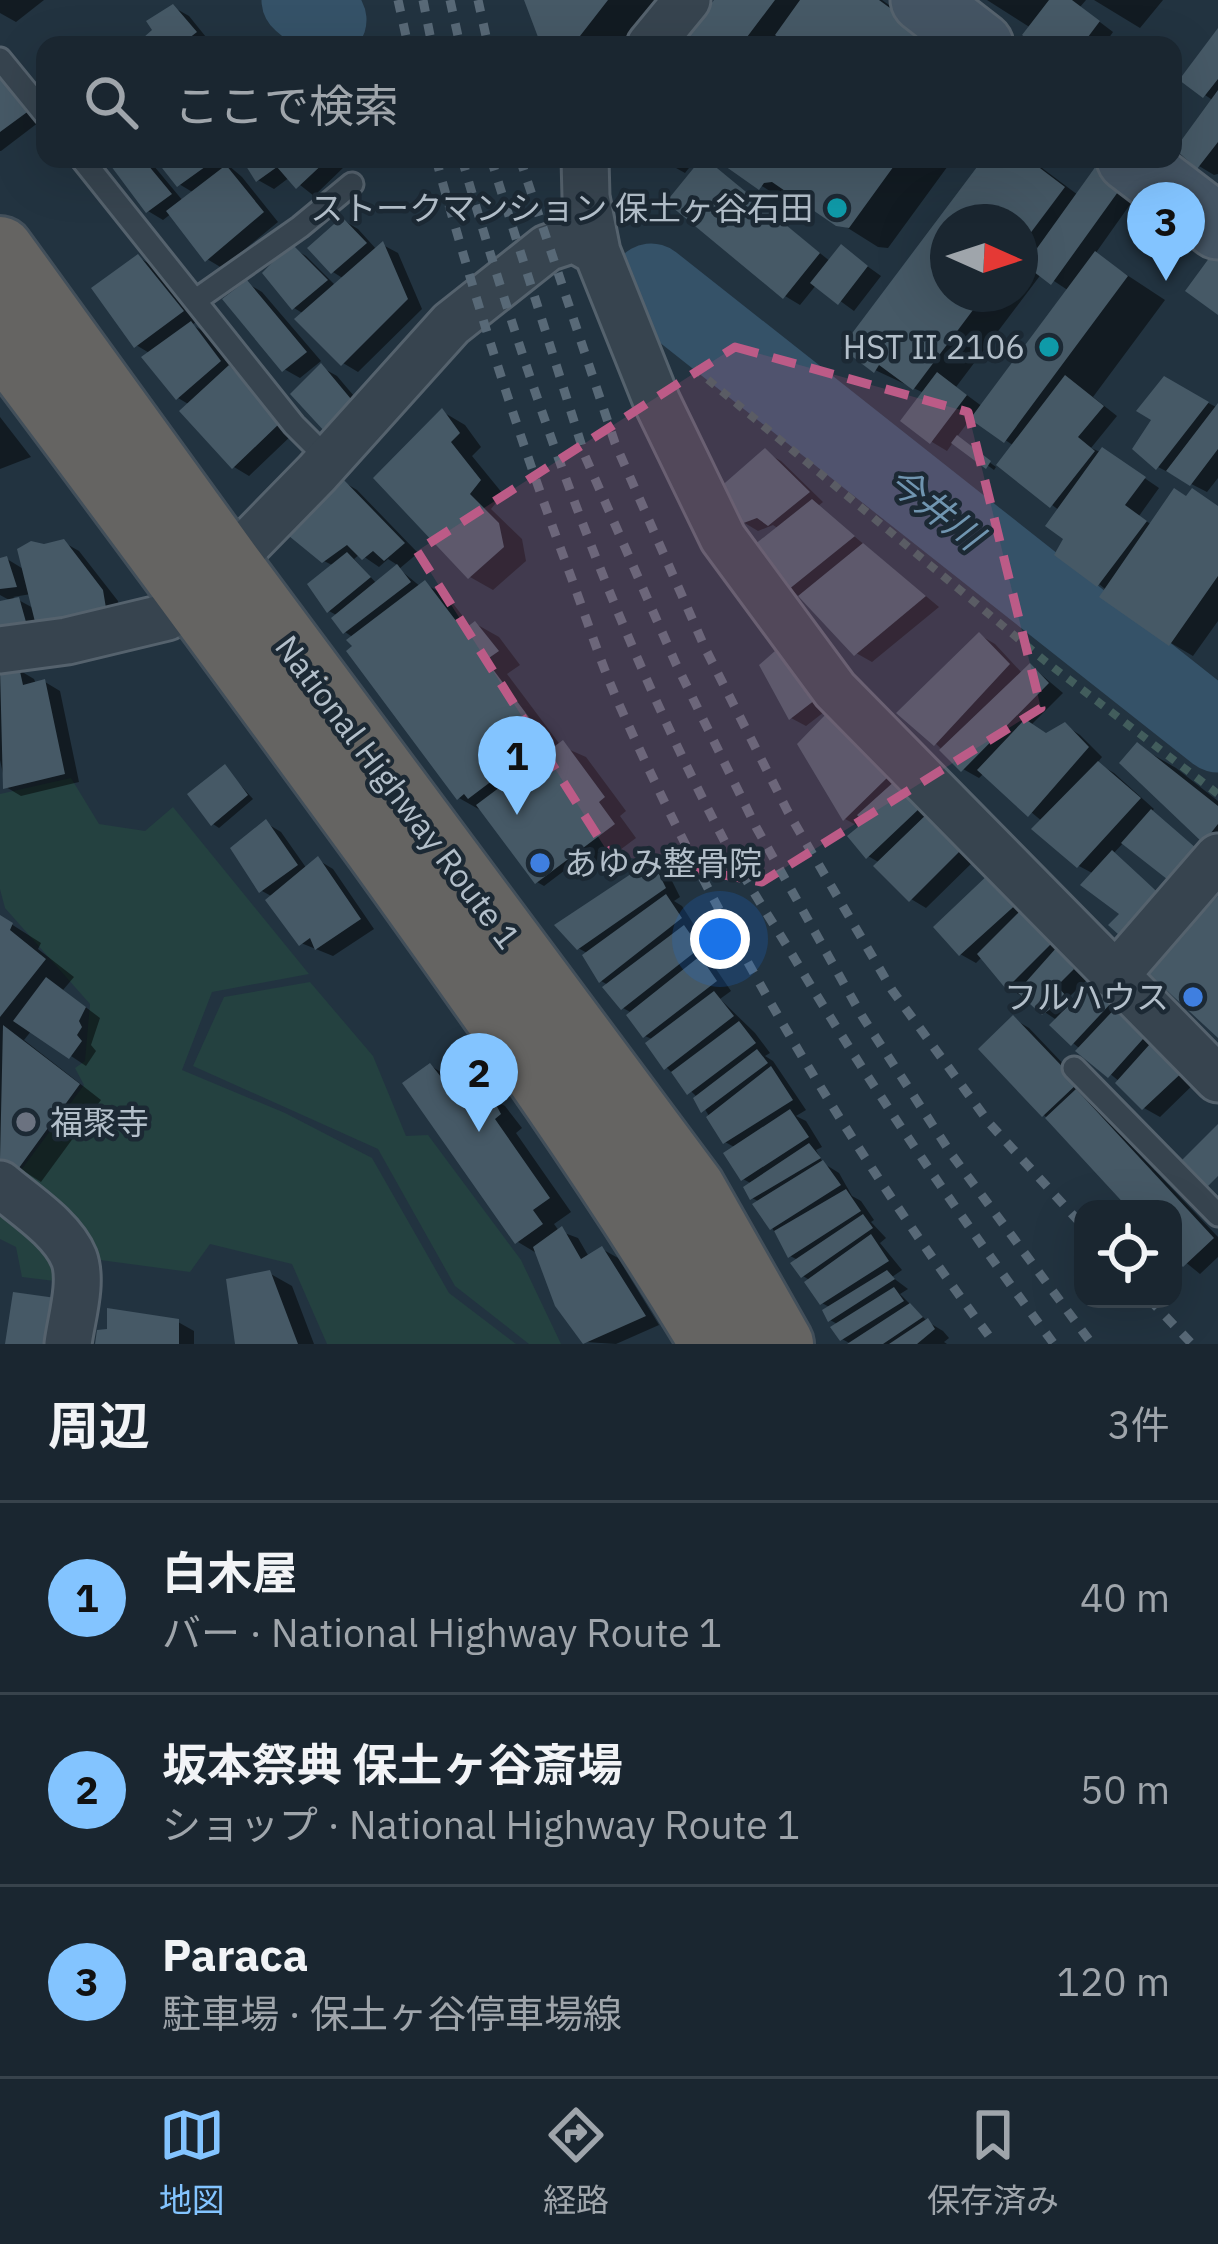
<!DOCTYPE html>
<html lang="ja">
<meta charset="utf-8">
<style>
body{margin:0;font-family:"IBM Plex Sans","Noto Sans JP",sans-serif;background:#27323c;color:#f1f3f6}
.controls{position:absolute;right:36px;bottom:36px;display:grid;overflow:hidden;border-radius:24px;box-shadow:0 12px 48px #0002}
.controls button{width:108px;height:108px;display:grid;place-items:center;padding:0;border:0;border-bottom:3px solid #38434c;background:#1a2630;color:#f1f3f6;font:60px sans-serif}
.compass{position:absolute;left:930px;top:204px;width:108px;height:108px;border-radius:50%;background:#1a2630;box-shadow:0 12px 48px #0002;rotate:93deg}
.you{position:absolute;left:720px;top:939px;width:42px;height:42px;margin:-30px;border:9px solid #fff;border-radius:50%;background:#1a73e8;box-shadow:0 0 0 18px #1a73e833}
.badge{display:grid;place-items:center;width:78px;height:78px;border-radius:50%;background:#83c4ff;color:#111;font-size:39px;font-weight:700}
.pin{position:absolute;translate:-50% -99px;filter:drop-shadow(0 3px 6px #0008)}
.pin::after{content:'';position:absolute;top:63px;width:42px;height:36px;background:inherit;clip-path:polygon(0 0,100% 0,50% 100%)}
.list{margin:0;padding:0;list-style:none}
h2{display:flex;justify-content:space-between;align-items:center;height:156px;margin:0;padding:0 48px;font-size:51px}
h2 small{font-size:39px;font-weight:400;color:#9fa5ab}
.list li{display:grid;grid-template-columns:78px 1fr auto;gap:36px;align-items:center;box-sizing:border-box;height:192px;padding:0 48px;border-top:3px solid #38434c}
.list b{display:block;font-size:45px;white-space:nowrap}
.list p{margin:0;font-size:39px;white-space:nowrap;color:#9fa5ab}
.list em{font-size:39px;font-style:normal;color:#9fa5ab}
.icon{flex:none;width:66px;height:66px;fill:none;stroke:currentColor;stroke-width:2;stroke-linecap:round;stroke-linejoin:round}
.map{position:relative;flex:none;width:1218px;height:1344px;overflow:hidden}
.search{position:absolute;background:#1a2630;box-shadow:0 12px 48px #0002;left:36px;right:36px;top:36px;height:132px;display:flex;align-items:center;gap:30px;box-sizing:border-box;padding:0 42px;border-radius:24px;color:#9fa5ab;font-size:45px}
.sheet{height:732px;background:#1a2630}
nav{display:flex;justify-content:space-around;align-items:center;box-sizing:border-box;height:168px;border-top:3px solid #38434c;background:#1a2630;font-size:33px;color:#9fa5ab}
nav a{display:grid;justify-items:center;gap:6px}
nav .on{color:#83c4ff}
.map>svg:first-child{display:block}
</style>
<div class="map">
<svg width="1218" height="1344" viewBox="0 0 1218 1344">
<rect width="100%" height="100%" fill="#223340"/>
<path fill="#244140" d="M71 778 99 824 145 831 173 807 309 974 212 992 182 1070 285 1113 372 1158 449 1293 516 1344H327L292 1264 210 1244 190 1272 85 1258 19 1173 84 1085 75 1068 85 1061 90 1004 5 908 0 889V794Z
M310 982 373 1056 406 1136 428 1135 521 1260 561 1344H529L455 1286 378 1149 193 1066 224 997Z
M0 1192 22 1211 63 1282 22 1277 16 1247 0 1239Z"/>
<path fill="#0007" fill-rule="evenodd" d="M0 0H44L16 22 0 13Z
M527 0H664L628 45H544Z
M718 0H882L944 45H683Z
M987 0H1086L1080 7 1113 32 1104 45H1040L1031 28Z
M1094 0H1163L1140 28Z
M173 7 189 16 210 42 206 45H140Z
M1218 33V174L1214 175 1199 166 1214 101 1205 95Z
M0 71 43 119 1 151H0Z
M124 159 149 160 183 201 194 193 179 184 159 159H221L242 177 278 222 222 268 207 259 172 213 163 220 148 211Z
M253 159H340L345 166 314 196 290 177 274 189 258 180Z
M660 159H696L685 173Z
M720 159H953L888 248 878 247 808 203 799 210Z
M987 159H1030L1078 195 1102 163 1141 189 1095 254 1165 300 1093 397 1117 416 1091 448 1118 460 1159 488 1139 516 1152 525 1218 507V621L1193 656 1171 643 1099 584 1067 538 1060 511 1000 465 1014 446 972 417 956 438 996 467 994 470 954 441 947 451 932 442 924 393 875 370 845 348ZM948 222H1020V294H948ZM1042 273 1069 291 983 407 956 387Z
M704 160 831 262 842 248 881 276 854 311 817 284 800 305 785 296Z
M343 220 358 229 377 250 383 245 398 253 422 309 358 372 343 363 304 314 294 308 291 247 306 256 336 286 344 279 333 272Z
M138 257 153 266 197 321 192 325 207 333 237 373 294 433 249 476 234 467 190 405 178 398 151 354 136 345Z
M247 283 262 292 321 361 300 378 284 369Z
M321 367 337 376 370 415 343 439Z
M1164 380 1218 408V478L1207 492 1158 467 1136 448 1155 419Z
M443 412 465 425 481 447 472 456 503 494 491 509 522 539 526 561 493 590 470 577Z
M0 417 31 457 0 469Z
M765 452 781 461 823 502 818 506 939 607 872 662 856 653 790 588 779 529 773 525 758 531 743 522Z
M342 481 357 490 418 553 399 569 421 587 425 584 448 597 471 627 476 624 499 637 520 665 507 674 561 746 586 757 626 811 620 816 636 838 597 867 581 858 544 886 537 882 482 811 459 798 354 638 345 632 338 616 329 611 334 566 324 561ZM360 554 379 567 388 559 399 566 377 584 354 559Z
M63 542 79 551 118 601 121 621 0 629V604L11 601 0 595V561L7 559 25 570 44 547ZM31 594 35 609 13 597Z
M980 635 995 644 1023 674 1031 666 1063 693 1030 726 1047 736 1065 725 1080 735 1102 757 1097 763 1114 773 1154 809 1151 812 1210 859 1124 842 1113 854 1179 910 1124 913 1094 874 1079 866 1043 822 984 773 979 778 963 769 935 743Z
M776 655 791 663 828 709 806 726 791 718Z
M19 670 34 679 36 684 45 682 60 691 79 782 21 796 6 787 0 760V672Z
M829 716 978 857 926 908 911 899 880 863 868 856 862 828 845 819Z
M1138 746 1176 768 1218 801V848L1205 840Z
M225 768 253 799 219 828 213 824Z
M266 823 281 832 307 869 318 860 333 869 374 929 333 956 301 943 273 897 262 891Z
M653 864 668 873 680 897 674 901 682 906 696 928 691 932 714 957 706 963 716 969 731 991 720 999 755 1033 770 1053 765 1056 773 1061 806 1110 796 1116 806 1121 822 1147 816 1150 823 1163 839 1173 852 1196 861 1201 874 1220 871 1222 886 1238 880 1243 902 1270 892 1277 908 1289 900 1294 928 1322 943 1331 949 1338 944 1342 947 1344H851L842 1339 839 1325 830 1320 831 1308 822 1303 811 1281 803 1276 798 1260 790 1256 772 1228 760 1202 752 1198V1184L743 1179 736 1148 725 1142 698 1098 666 1067 654 1040 645 1036 632 1013 623 1008 610 986 601 981 589 954 578 948Z
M992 875 1088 979 1070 996 1076 1002 1095 984 1202 1076 1160 1117 1144 1108 1120 1082 1073 1043 1058 1021 1008 987 983 956 976 963 960 954Z
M0 917 41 943 38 949 74 977 63 990 100 1018 91 1045 96 1051 86 1066 32 1030 24 1040 101 1100 41 1182 0 1156Z
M1014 1019 1029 1028 1091 1093 1086 1098 1218 1237V1257L1200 1274 1173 1252V1209H1133L1044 1115Z
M431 1066 447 1076 457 1070 480 1083 491 1098 505 1106 522 1128 516 1133 571 1212 554 1224 559 1231 578 1238 589 1257 602 1249 618 1258 659 1325 616 1344 585 1342 538 1254 518 1242Z
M269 1273 292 1286 314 1344H238Z
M178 1322 194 1331V1344H98Z"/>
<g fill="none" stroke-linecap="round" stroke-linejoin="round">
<path stroke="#355268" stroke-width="81" d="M302 0 326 20
M651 284 1218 732"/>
</g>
<path fill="#465966" d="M524 0H608L573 45H541Z
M714 0H775L741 45H680Z
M800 0H879L941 45H779L782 40 775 35Z
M1049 0H1072L1100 21 1082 45H1035L1022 35Z
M173 4 197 32 180 45H135L152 30 146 21Z
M1218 28V79L1203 98 1179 80Z
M0 70 30 110 0 132Z
M1218 90V142L1197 169 1175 149Z
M119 159H143L172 194 146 213 111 166Z
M155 159H216L177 187Z
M253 159H328L296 189 277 167 256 182 246 166Z
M701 159H706L820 253 783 299 666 202Z
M715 159H899L849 228 836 226 772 182 764 183 759 190Z
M983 159H1028L1065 187 1020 247V222H948V294H985L913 390 879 365 874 373 841 348Z
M1101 159 1128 178 1051 285 1025 265Z
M226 165 264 212 205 262 166 211Z
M342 217 367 243 331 274 307 248Z
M383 241 408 299 341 366 294 319Z
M291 243 328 280 292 310 262 273Z
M841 244 868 266 838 305 810 283Z
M1218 246V315L1185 291Z
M1095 251 1128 276 1004 443 970 419Z
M138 254 184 311 134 348 91 288Z
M247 280 307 352 282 372 222 299Z
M191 321 221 361 176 400 141 357Z
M321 363 356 405 326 433 290 394Z
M229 365 280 423 232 469 179 411Z
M937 372 967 395 930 444 900 421Z
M1065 375 1104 406 1078 437 1095 451 1050 508 996 465Z
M1164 376 1209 402 1156 470 1132 449 1151 420 1136 411Z
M1218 403V449L1190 486 1166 471Z
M442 408 460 433 451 442 481 480 470 494 499 523 504 547 468 579 373 478Z
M957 435 991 461 986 469 951 443Z
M1102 447 1146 477 1125 505 1147 521 1097 587 1054 555 1063 539 1045 526Z
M765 448 810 492 768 526 757 518 741 524 718 489Z
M341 477 405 543 384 561 373 551 362 560 347 545 322 563 289 536Z
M1174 488 1186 496 1192 488 1218 506V576L1169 646 1099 597Z
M812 499 855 536 788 590 754 545Z
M64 539 103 590 107 614 36 626 17 549 31 541 44 544Z
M863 543 926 596 854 656 798 596Z
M347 552 371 577 327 613 307 584Z
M7 556 17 587 0 589V558Z
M397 564 411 582 343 634 331 618Z
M425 580 463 630 475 621 499 651 486 660 546 740 468 799 464 794 457 800 346 651 352 646 346 640Z
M19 597 26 622 0 627V601Z
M979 632 1010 664 934 746 896 713Z
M775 651 815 700 789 720 759 665Z
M1030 663 1049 683 961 772 939 750Z
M19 667 23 685 45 679 65 774 3 789 0 669Z
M828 712 888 777 843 821 797 744Z
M1025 719 1046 733 1065 722 1089 747 1028 817 977 770Z
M563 740 605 797 599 802 615 824 535 884 476 805Z
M1137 742 1218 806V824L1203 843 1119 763Z
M1098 761 1141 798 1077 868 1031 829Z
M225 764 248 795 211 826 187 794Z
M897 779 921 807 866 859 847 836 864 822 857 815Z
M932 809 964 847 909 902 873 866Z
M1151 809 1196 848 1172 883 1121 843Z
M266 819 298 865 259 893 230 848Z
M1112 850 1165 899 1129 944 1108 925 1119 914 1080 885Z
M318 856 361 919 315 950 310 938 299 946 265 900Z
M652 860 666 888 577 950 554 925Z
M992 871 1020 901 959 956 933 927Z
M666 894 682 918 599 983 582 955Z
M1218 896V1038L1147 972Z
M1023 908 1055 940 1006 989 977 954Z
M0 915 13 923 10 930 46 959 0 1017Z
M684 925 700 948 621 1010 602 987Z
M1057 947 1074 969 1057 986 1067 997 1042 1015 1017 992Z
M700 956 717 981 643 1038 626 1015Z
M46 977 86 1007 79 1021 82 1027 77 1035 82 1041 69 1059 13 1021Z
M1094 980 1113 1001 1071 1046 1049 1025Z
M714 991 734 1016 664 1070 645 1043Z
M1123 1000 1151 1030 1108 1078 1075 1051Z
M1013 1015 1078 1083 1042 1117 978 1049Z
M739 1021 756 1043 687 1095 671 1072Z
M3 1025 80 1084 16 1172 0 1159Z
M1158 1035 1189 1066 1142 1110 1115 1083Z
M757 1049 768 1063 701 1113 693 1098Z
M430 1063 441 1077 457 1066 476 1094 482 1090 490 1102 493 1099 501 1114 495 1119 550 1198 533 1210 543 1224 515 1244 402 1083Z
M771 1066 793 1100 723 1144 706 1117Z
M1076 1089 1214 1238 1183 1267 1173 1257V1209H1129L1045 1118Z
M790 1109 809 1137 741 1181 723 1153Z
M1218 1124V1176L1207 1187 1181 1161Z
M809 1143 821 1158 750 1200 743 1187Z
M823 1160 841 1185 770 1230 752 1204Z
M846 1189 861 1211 788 1258 774 1231Z
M863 1214 873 1228 801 1278 790 1263Z
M562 1226 581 1259 602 1246 646 1316 583 1344 555 1306 533 1247Z
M871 1234 889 1261 820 1305 804 1282Z
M270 1270 298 1344H235L226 1279Z
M887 1270 895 1279 828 1322 822 1310Z
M894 1287 904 1301 840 1341 830 1327Z
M13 1292 63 1299 56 1344H5Z
M910 1303 923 1317 883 1344H847Z
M107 1308 179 1319V1344H95L97 1330 107 1329Z
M928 1318 935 1329 917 1344H889Z"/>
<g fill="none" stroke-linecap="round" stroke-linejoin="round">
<g stroke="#55626d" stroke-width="27">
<path id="service" d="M0 59 45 114
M82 159 294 425 329 460
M196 300 300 227 352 184
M1074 1068 1218 1215"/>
</g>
<g stroke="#55626d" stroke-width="51">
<path id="minor" d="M650 45 687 0
M585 159 586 197 597 252
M0 650 67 641 167 617 196 597 317 473 451 324 547 248 574 239 597 252 657 402 723 538 835 690 1218 1079
M1115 976 1218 857
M0 1184C23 1204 62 1228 74 1258 83 1282 71 1320 68 1344"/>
</g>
<g stroke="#55626d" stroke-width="69">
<path id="secondary" d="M923 0 981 45
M1129 159 1218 227"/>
</g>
<g stroke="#424f5a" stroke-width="72">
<path id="trunk" d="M0 250 228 565 692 1189 780 1344
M0 337C128 506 253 677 378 848 495 1011 611 1172 714 1344"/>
</g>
<path stroke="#425d5c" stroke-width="8" stroke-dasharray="9 9" stroke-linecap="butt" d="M694 368 1045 661 1218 794"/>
<use href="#service" stroke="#37444f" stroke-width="21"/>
<use href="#minor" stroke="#37444f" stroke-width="45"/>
<use href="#secondary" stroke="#445463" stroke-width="63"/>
<use href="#trunk" stroke="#656462" stroke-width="66"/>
<path stroke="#586977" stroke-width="9" stroke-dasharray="12 12" stroke-linecap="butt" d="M398 0 408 45
M423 0 432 45
M450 0 460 45
M478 0 488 45
M436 159C475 300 519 438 570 574 586 617 600 661 618 702 719 929 846 1145 995 1344
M462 159C530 393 612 627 726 844 747 884 773 922 796 961 875 1093 962 1220 1054 1344
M491 159 585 456 676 664 756 827 862 1016 952 1155 1092 1344
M520 159 615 443 705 648 788 812 892 990 990 1124 1083 1226
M1149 1299 1192 1344"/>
</g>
<path fill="#bc5b87" fill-opacity="0.2" stroke="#bc5b87" stroke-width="9" stroke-dasharray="24 15" stroke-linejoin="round" d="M735 347 968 412 1041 708 762 882 609 854 417 551Z"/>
<g fill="#0f9aa8" stroke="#1c2934" stroke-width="4.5">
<circle cx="837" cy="208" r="12"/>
<circle cx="1049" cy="347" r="12"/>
</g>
<g fill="#3f7fe0" stroke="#1c2934" stroke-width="4.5">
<circle cx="540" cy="863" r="12"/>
<circle cx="1193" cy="997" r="12"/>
</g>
<circle fill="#6b7280" stroke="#1c2934" stroke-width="4.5" cx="26" cy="1122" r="12"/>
<g text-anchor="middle" stroke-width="9" stroke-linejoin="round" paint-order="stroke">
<g font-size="33" fill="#b3bfca" stroke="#1c2934" text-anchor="end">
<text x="813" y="220">ストークマンション 保土ヶ谷石田</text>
<text x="1025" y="359">HST II 2106</text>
<text x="564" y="875" text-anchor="start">あゆみ整骨院</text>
<text x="1169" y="1009">フルハウス</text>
<text x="50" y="1134" text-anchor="start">福聚寺</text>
</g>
<g font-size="33" fill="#b3bfca" stroke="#1c2934">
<text transform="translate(398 792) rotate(53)" y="12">National Highway Route 1</text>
</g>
<g font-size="36" font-style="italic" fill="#7095b0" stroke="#1c2934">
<text transform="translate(935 508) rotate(38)" y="13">今井川</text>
</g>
</g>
</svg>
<div class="controls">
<button><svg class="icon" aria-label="locate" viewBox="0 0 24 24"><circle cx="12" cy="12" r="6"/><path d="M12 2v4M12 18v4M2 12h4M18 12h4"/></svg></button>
</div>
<svg class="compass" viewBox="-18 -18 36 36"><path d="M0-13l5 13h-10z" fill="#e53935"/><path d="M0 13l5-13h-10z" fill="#9fa5ab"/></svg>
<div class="you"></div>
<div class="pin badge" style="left:517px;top:815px">1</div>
<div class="pin badge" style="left:479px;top:1132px">2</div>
<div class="pin badge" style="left:1166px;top:281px">3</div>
<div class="search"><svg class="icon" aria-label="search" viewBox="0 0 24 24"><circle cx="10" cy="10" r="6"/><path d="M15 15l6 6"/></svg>ここで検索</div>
</div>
<section class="sheet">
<h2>周辺<small>3件</small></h2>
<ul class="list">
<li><span class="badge">1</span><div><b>白木屋</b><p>バー · National Highway Route 1</p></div><em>40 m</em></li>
<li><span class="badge">2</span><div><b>坂本祭典 保土ヶ谷斎場</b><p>ショップ · National Highway Route 1</p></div><em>50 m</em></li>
<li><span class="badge">3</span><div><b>Paraca</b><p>駐車場 · 保土ヶ谷停車場線</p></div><em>120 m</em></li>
</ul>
</section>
<nav>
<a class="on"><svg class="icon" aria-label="map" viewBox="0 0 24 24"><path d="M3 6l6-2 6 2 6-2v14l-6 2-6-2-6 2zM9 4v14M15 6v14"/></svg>地図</a>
<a><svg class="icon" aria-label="directions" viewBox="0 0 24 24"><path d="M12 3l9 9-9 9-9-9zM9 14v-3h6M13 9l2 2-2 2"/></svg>経路</a>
<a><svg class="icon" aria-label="saved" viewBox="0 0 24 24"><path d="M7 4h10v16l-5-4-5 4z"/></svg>保存済み</a>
</nav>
